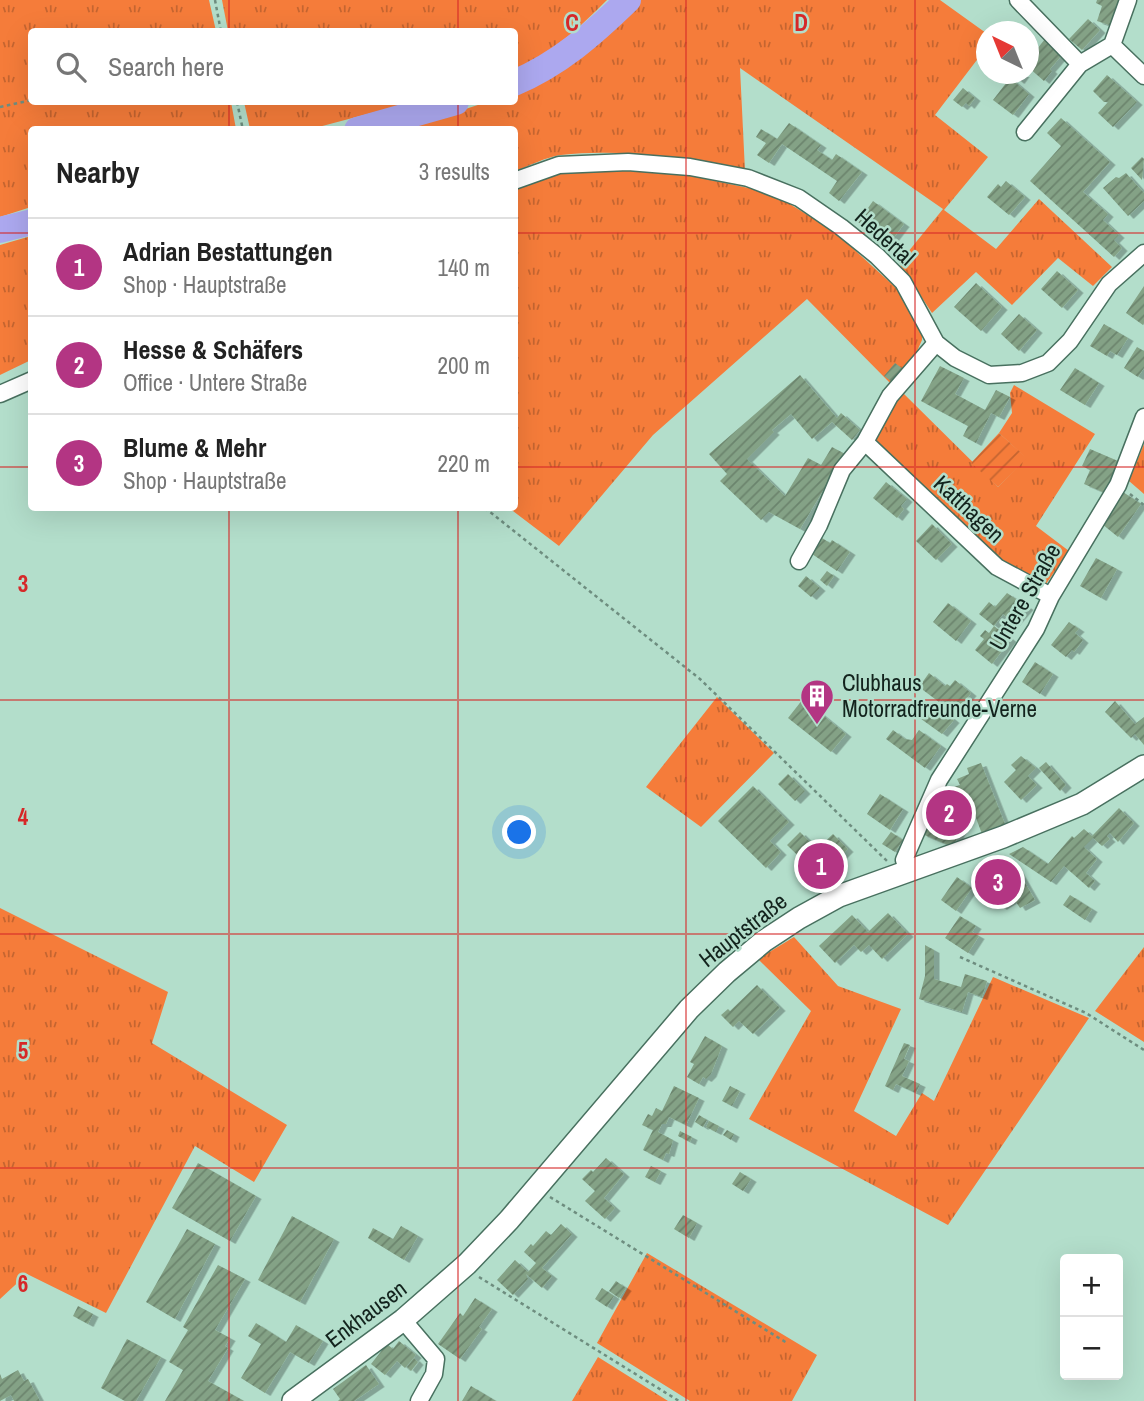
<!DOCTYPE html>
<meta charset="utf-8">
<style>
body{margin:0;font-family:"Archivo Narrow",sans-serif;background:#f2f2f2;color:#222}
.controls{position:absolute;right:21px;bottom:21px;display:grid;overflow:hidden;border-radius:7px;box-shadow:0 7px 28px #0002}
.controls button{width:63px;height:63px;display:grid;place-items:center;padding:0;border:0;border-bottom:2px solid #e0e0e0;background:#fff;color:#222;font:35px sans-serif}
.compass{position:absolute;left:976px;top:21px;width:63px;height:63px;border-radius:50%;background:#fff;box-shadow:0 7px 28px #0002;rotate:317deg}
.you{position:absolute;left:520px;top:833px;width:24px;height:24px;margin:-18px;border:5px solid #fff;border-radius:50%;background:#1a73e8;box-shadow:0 0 0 10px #1a73e833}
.badge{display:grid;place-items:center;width:46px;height:46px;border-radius:50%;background:#b33583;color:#fff;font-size:23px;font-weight:700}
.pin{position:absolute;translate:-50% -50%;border:4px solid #fff;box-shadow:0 2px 7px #0006}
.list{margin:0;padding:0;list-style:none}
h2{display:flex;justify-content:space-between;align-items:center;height:91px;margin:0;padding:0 28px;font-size:30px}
h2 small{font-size:23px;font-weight:400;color:#767676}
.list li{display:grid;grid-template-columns:46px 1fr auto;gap:21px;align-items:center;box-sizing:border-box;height:98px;padding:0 28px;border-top:2px solid #e0e0e0}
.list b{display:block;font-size:26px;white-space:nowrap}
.list p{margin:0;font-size:23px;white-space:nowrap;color:#767676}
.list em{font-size:23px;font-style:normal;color:#767676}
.icon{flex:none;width:38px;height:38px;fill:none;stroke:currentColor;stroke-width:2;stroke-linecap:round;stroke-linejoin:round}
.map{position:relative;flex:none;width:1144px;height:1401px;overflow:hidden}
.search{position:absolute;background:#fff;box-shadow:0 7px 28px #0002;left:28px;top:28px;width:490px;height:77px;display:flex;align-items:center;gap:18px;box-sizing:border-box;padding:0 24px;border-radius:7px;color:#767676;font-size:26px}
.panel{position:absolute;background:#fff;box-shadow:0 7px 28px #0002;left:28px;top:126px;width:490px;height:385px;border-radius:7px}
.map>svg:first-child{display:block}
</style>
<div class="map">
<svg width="1144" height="1401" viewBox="0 0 1144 1401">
<defs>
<pattern id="grass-tufts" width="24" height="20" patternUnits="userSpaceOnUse" patternTransform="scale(1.75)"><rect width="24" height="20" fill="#f57c3a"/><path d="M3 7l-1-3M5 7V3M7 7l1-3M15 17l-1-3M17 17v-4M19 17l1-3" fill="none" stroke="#c56530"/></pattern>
<pattern id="garden-furrows" width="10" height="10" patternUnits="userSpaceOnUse" patternTransform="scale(1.75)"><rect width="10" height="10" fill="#f57c3a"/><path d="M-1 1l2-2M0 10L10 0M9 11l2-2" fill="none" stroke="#c56530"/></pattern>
<pattern id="building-hatch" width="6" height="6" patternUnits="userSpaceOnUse" patternTransform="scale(1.75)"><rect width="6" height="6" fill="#84a286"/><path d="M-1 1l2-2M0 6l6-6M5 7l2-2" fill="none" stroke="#6b846d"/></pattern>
<filter id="shadow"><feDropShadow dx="5.5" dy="3" stdDeviation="0" flood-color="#0004"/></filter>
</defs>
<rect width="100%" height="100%" fill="#b3decb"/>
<path fill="url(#grass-tufts)" d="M0 0H209L216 31 32 32V102H231L236 129 32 130 31 207 0 217Z
M222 0H607C579 28 551 54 515 70L514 32 228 31Z
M639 0H940L986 33V48L935 115 988 157 944 210 996 249 1039 199 1112 267 1093 286 1058 258 1012 305 976 272 932 313 899 263 943 209 740 68 745 171C685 158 622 148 561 155 546 157 529 166 515 171L514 130H401L487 102H514L515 92C566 70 600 38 639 0Z
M244 102H413L311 129H250Z
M624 169 687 175 772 193 835 232 895 287 922 324V340L914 358 891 384 807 299 653 435 559 546 509 508H514L515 190 566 171Z
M31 236V360L0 375V245Z
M1014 385 1095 434 1036 526 1069 551 1046 584 1036 585 996 559 876 442 881 425 903 393 998 487 1026 458 999 433 1012 413 1010 393Z
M1144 444V494L1129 481Z
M717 697 774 753 701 827 646 787Z
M0 908 168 992 152 1043 287 1125 254 1182 195 1146 106 1313 27 1274 0 1299Z
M794 937 838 986 901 1009 854 1111 896 1136 922 1093 934 1101 993 977 1089 1018 948 1225 749 1119 811 1011 758 959Z
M1144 947V1042L1095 1011Z
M647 1253 817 1355 792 1401H690L597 1343Z
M598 1357 668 1401H572Z"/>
<path fill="url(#garden-furrows)" d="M999 433 1027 458 998 487 971 463Z"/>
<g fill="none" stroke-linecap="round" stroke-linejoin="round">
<path stroke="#aca8ef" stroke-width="26" d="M514 83C559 64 593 34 628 0
M357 130 456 102
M0 230 32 222"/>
</g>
<path fill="url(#building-hatch)" filter="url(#shadow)" d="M1097 0H1124L1115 27 1097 21 1102 6 1096 3Z
M1088 19 1100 30 1082 50 1069 39Z
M1045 39 1063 54 1050 69 1052 71 1044 81 1028 67V50L1033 54Z
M1002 74H1024L1019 81 1010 74 1006 77Z
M1107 75 1137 102 1113 127 1098 113 1108 102H1104L1093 91Z
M1010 78 1029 94 1013 115 993 100Z
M963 88 975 98 969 106 966 103 962 107 953 100Z
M1061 118 1110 162 1083 192 1108 214 1103 220 1119 235 1114 240 1122 248 1114 257 1030 181 1061 146 1047 133Z
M789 123 821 145 817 150 832 160 836 154 862 172 839 201 829 193 837 181 782 144 769 163 757 155 766 143 756 137 761 129 777 139Z
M1142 157 1144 159 1142 180 1131 168Z
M1126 173 1144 193V201L1128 216 1103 188 1116 177 1119 178Z
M1006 181 1025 197 1009 215 987 197 998 184 1001 187Z
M873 201 904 224 888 245 858 222Z
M1057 271 1078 290 1062 308 1041 289Z
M976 283 1002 307 981 331 954 307Z
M1144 286V323L1143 325 1126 313Z
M1019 314 1037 330 1019 351 1001 334Z
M1104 324 1128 338 1117 355 1110 351 1107 356 1090 346Z
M1137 347 1144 351V368L1138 377 1124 368Z
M895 363 903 369 892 382 884 376Z
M940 366 964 378 955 394 985 410 996 390 1010 397 999 417 991 413 976 443 963 436 968 426 921 401Z
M1075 368 1099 383 1085 405 1060 390Z
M800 375 837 418 841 413 860 430 852 440 832 422 812 439 791 414 772 430 774 432 747 459 785 496 808 458 821 465 832 447 845 454 800 529 769 512 761 520 720 481 727 474 709 454Z
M1090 449 1118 461 1105 493 1084 484 1090 470 1082 466Z
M886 482 907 499 901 506 904 509 897 518 873 498Z
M1123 492 1141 504 1118 537 1102 524Z
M932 524 952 544 936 560 916 541Z
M822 538 830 543 832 540 850 552 837 571 812 554Z
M1096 558 1117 569 1101 598 1080 586Z
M827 571 834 576 827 586 820 580Z
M806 576 820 588 811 597 798 586Z
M1007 593 1028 607 1014 623 1003 614 994 626 979 614 989 602 995 607Z
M948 603 971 621 956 641 933 622Z
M1069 622 1079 629 1075 633 1083 640 1074 652 1072 650 1066 657 1051 645Z
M994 626 1011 639 992 664 975 650 984 639 980 636 985 630 989 633Z
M1035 662 1053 674 1040 694 1022 682Z
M929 673 945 686 947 684 950 686 955 680 971 693 957 711 941 699 939 702 919 687Z
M803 699 846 734 831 752 788 718Z
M1115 701 1135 724 1144 717V745L1135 734 1131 738 1105 712Z
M916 703 926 712 934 703 954 720 942 734 910 711Z
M893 730 905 739 912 740 919 730 941 746 925 768 886 739Z
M1021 756 1036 768 1028 776 1037 785 1021 800 1004 782 1016 770 1011 765Z
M1046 762 1066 785 1060 791 1039 768Z
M981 763 1005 824 982 834 973 810 964 814 961 806 954 807 948 821 962 827 953 847 922 834 937 799 943 801 957 794 954 787 960 785 957 779 969 774 967 768Z
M788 774 805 791 795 801 778 784Z
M753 786 789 822 770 841 781 852 766 868 718 821Z
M880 794 903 809 890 830 867 814Z
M1119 808 1134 823 1118 842 1110 833 1107 836 1110 839 1102 846 1093 838 1084 847 1097 859 1086 873 1095 881 1089 888 1064 866 1051 882 1009 854 1023 847 1048 864 1072 836 1074 838 1084 829 1092 836Z
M800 832 817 849 833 834 848 849 832 865 837 870 825 882 787 845Z
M891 832 903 840 895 852 882 844Z
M1016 867 1035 900 1020 908 1014 899 1001 907 988 884Z
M957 877 972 888 956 911 941 900Z
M1070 895 1092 909 1085 920 1063 905Z
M888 913 908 934 882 959 869 945 861 952 854 945 835 963 819 946 852 915 868 932Z
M960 916 976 926 972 932 979 936 968 953 945 938Z
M925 945 934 950V979L961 987 965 974 987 981 982 997 968 992 962 1012 919 999 925 976Z
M757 985 780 1008 753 1034 739 1021 733 1027 721 1015 728 1009 730 1011Z
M705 1036 722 1046 711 1074 706 1079 703 1077 699 1084 687 1077 694 1064 690 1062Z
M904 1043 910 1045 904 1059 909 1061 902 1076 920 1084 916 1093 896 1084 893 1090 885 1086Z
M674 1086 699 1098 686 1125 669 1117 666 1124H662L658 1132 673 1140 669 1154 666 1153 663 1160 643 1150 653 1130 642 1125 648 1114 652 1116 656 1108 662 1111Z
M730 1086 740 1091 732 1106 722 1101Z
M699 1115 707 1120 703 1127 695 1122Z
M709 1121 719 1126 716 1132 706 1127Z
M727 1130 734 1134 731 1140 723 1135Z
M680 1131 692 1137 690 1142 678 1136Z
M606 1158 624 1174 604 1198 615 1208 605 1219 585 1201 595 1191 582 1179 591 1170 593 1172Z
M198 1163 256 1196 230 1241 172 1208Z
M651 1166 661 1171 655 1182 645 1177Z
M740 1172 751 1179 743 1191 732 1184Z
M683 1215 697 1223 689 1238 674 1229Z
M292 1216 334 1239 300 1302 258 1280Z
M561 1224 572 1234 542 1268 552 1276 542 1288 526 1274 528 1279 513 1295 497 1280 515 1260 528 1272 536 1263 524 1252 531 1244 533 1246 546 1231 551 1235Z
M401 1226 418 1236 404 1260 368 1238 373 1228 393 1239Z
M187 1229 215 1244 175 1319 146 1302Z
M218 1265 245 1279 215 1330 230 1338 225 1346 228 1348 208 1381 244 1401H165L183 1370 169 1362 188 1330 183 1327Z
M616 1281 626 1288 619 1298 609 1291Z
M602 1288 614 1296 607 1307 595 1299Z
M475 1298 492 1309 479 1327 482 1329 460 1359 438 1344 460 1313 463 1316Z
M78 1306 93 1314 88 1324 73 1316Z
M256 1323 286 1342 296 1325 323 1341 309 1363 290 1352 265 1393 241 1378 261 1344 248 1336Z
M127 1339 161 1357 136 1401H125L101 1388Z
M399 1341 416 1355 405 1368 397 1361 385 1375 371 1364 387 1344 393 1349Z
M414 1358 418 1362 411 1371 407 1367Z
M366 1365 379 1384 354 1401H338L340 1399 333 1389Z
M18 1370 24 1381 28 1379 40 1401H14L11 1395 0 1401V1374L2 1379Z
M471 1386 496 1401H462Z"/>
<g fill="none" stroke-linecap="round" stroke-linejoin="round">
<g stroke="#48705f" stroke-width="19">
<path id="street" d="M1018 0 1080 64
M1128 0 1112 45 1144 76
M1025 132 1080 64 1112 45
M514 181 559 165 628 162 690 167 748 178 799 198 841 227 877 256 903 282 936 343 955 358 989 375 1022 373 1048 363 1070 341 1109 284 1144 253
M936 343 890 396 865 442 997 567 1051 596
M0 394 32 380
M799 561 819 525 842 470 865 442
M908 871 904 860 939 780 1036 629 1051 596 1118 485 1144 417
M403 1320 436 1359 434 1374 419 1401"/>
</g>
<g stroke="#48705f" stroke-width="24">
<path id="secondary" d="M293 1401 403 1320 467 1264 509 1220 689 1009 727 972 764 941 799 918 839 896 1003 837 1082 804 1144 766"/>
</g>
<path stroke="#6e8d7f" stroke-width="2.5" stroke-dasharray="3.5 3.5" stroke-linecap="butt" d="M215 0 221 32
M237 102 243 130
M0 107 32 100
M1130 494 1144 505
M485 508 700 679 887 861
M960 957 1086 1013 1144 1050
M550 1197 787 1343
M479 1277 679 1401"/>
<use href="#street" stroke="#fff" stroke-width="16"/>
<use href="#secondary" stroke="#fff" stroke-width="21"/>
</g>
<path fill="none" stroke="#d62828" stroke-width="2" stroke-opacity="0.55" d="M229 0V32M458 0V32M686 0V1401M915 0V1401M229 102V130M458 102V130M0 233H32M514 233H1144M0 467H32M514 467H1144M229 508V1401M458 508V1401M0 700H1144M0 934H1144M0 1168H1144"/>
<defs>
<g id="building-pin" transform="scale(1.75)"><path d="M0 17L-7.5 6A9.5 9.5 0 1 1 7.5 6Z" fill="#b33583" stroke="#b3decb"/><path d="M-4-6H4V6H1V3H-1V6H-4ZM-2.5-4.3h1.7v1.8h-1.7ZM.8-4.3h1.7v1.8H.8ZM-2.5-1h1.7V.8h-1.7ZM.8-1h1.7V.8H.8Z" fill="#fff"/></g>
</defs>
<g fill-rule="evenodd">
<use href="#building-pin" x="817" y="696"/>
</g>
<g text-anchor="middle" stroke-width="5" stroke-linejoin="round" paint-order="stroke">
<g font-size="23" fill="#13231d" stroke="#b3decb">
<text transform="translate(885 237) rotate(42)" y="8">Hedertal</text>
<text transform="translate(969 509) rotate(43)" y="8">Katthagen</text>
<text transform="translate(1025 597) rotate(-60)" y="8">Untere Straße</text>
<text transform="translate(743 930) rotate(-38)" y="8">Hauptstraße</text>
<text transform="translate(366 1314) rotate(-37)" y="8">Enkhausen</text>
</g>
<g font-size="23" fill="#13231d" stroke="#b3decb" text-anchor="start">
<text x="842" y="691">Clubhaus<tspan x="842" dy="26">Motorradfreunde-Verne</tspan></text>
</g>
</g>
<g font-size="23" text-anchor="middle" font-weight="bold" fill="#d62828" stroke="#b3decb" stroke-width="5" stroke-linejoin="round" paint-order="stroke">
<text x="572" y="31">C</text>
<text x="801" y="31">D</text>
<text x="23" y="592">3</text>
<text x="23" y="825">4</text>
<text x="23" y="1059">5</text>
<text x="23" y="1292">6</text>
</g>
</svg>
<div class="controls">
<button>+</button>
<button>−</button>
</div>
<svg class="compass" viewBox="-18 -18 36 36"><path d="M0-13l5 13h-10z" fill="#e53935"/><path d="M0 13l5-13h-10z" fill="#767676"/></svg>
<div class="you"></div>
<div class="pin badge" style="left:821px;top:866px">1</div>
<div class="pin badge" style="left:949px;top:813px">2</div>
<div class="pin badge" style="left:998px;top:882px">3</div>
<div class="search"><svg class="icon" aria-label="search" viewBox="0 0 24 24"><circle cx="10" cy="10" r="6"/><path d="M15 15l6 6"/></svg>Search here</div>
<section class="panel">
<h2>Nearby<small>3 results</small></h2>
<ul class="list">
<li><span class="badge">1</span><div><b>Adrian Bestattungen</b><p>Shop · Hauptstraße</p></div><em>140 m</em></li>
<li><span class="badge">2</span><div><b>Hesse &amp; Schäfers</b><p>Office · Untere Straße</p></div><em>200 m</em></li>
<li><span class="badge">3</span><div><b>Blume &amp; Mehr</b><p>Shop · Hauptstraße</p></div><em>220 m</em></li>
</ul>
</section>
</div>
